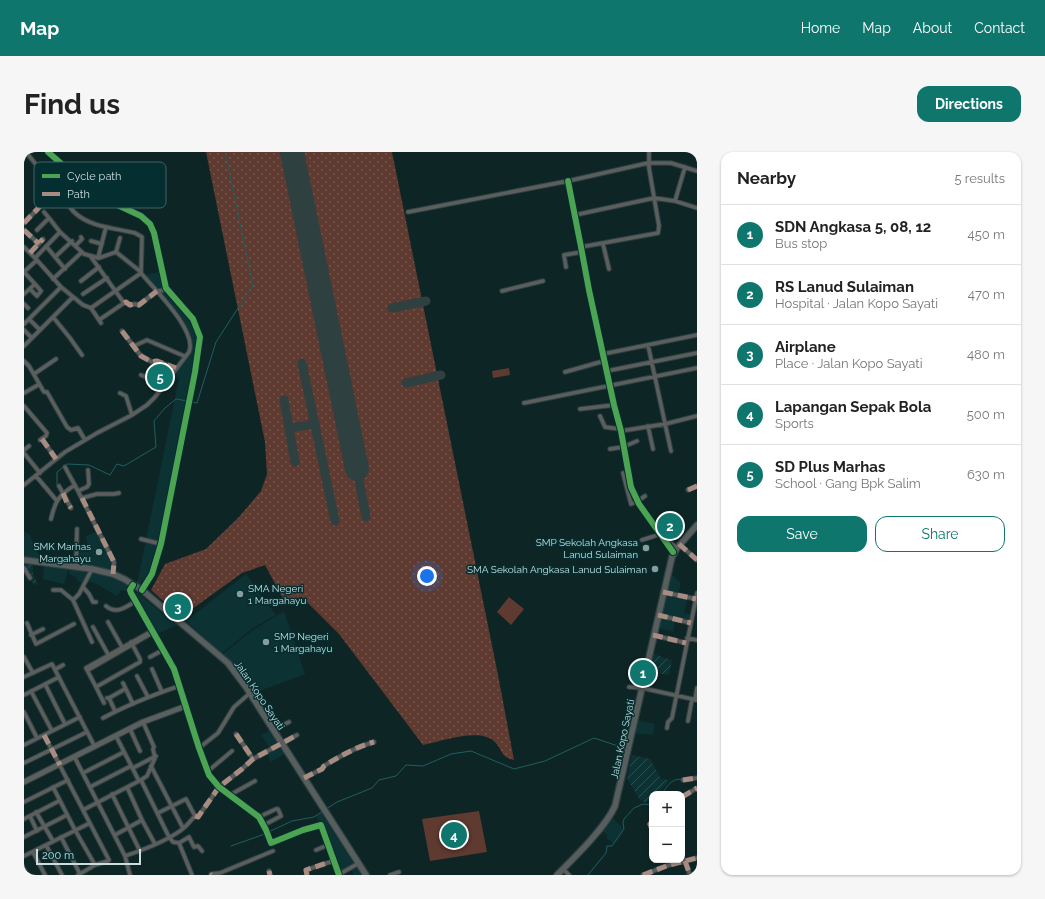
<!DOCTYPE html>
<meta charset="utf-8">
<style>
body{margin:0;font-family:Raleway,sans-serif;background:#f6f6f6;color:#222}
.controls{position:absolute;right:12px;bottom:12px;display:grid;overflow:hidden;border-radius:8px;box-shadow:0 1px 3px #0004}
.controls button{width:36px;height:36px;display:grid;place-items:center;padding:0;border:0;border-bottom:1px solid #e0e0e0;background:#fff;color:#222;font:20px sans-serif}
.scale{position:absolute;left:12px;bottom:10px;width:105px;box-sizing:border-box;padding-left:4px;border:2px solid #cadedf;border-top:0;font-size:11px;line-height:14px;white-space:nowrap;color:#cadedf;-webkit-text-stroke:3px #042e30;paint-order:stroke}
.you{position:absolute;left:403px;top:424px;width:14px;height:14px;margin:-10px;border:3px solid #fff;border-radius:50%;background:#1a73e8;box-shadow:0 0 0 6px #1a73e833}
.badge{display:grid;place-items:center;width:26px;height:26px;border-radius:50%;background:#0f766e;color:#fff;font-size:13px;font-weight:700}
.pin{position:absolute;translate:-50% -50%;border:2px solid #fff;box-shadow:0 1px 4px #0006}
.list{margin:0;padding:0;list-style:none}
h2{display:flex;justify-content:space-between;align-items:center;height:52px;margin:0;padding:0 16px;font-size:17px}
h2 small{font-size:13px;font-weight:400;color:#767676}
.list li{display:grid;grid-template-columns:26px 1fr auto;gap:12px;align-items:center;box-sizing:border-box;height:60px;padding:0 16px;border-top:1px solid #e0e0e0}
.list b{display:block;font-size:15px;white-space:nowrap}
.list p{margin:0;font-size:13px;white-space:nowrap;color:#767676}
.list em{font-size:13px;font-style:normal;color:#767676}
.actions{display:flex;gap:8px;padding:12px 16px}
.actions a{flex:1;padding:9px 0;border:1px solid #0f766e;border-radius:12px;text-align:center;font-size:14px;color:#0f766e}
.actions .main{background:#0f766e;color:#fff}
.map{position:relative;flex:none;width:673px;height:723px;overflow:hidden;border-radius:12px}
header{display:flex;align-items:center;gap:24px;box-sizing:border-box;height:56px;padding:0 20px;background:#0f766e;color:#fff}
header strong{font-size:19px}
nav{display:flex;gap:22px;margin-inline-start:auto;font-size:14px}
.intro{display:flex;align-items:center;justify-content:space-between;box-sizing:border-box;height:96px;padding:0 24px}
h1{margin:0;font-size:28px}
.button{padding:10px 18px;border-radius:12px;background:#0f766e;color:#fff;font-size:14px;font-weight:700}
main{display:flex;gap:24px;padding:0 24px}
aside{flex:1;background:#fff;border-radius:12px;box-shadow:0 1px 3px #0004}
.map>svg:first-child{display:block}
</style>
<header>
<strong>Map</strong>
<nav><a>Home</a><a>Map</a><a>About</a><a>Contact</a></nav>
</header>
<div class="intro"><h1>Find us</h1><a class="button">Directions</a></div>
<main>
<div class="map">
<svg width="673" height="723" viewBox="0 0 673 723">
<defs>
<pattern id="industrial-furrows" width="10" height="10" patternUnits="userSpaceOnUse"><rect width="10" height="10" fill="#0d3234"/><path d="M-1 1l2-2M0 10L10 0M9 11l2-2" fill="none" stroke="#2f4f51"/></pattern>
<pattern id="grass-dots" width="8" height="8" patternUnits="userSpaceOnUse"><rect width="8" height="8" fill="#5e3a30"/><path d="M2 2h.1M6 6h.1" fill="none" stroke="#74564e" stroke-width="1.8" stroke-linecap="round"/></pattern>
</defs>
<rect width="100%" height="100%" fill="#0e2526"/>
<path fill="#0d3234" d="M135 120 139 135 148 147 164 165 171 177 174 188 172 205 132 398 125 421 115 433 113 432 155 226 147 224 169 194 165 181 158 167 121 123Z
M74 379 90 415V420L53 413V398L65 400 62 384Z
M0 380 5 382 17 407 0 405Z
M20 414 44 418 40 432 19 427Z
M46 417 65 420 87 426 105 434 102 439 97 438 93 444 73 432 61 428 59 432 53 428V426L45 422Z
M222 422 252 463 229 476 198 501 162 469Z
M647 422 657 431 654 443 664 446 660 461 668 463 667 468 651 467 649 480 635 476Z
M108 437 153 473 133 482Z
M260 459 281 522 230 541 199 502 229 478Z
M614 568 631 572 629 583 611 581Z
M245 579 260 602 247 610 242 600 246 596 237 583Z
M297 661 337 723H330L326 716 314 721 301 678 292 665Z
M589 666 600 677 590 692 583 686V683L578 678Z"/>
<path fill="url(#industrial-furrows)" d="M0 410 9 412V422L14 432 10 433 0 418Z
M629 502 648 508 645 523 626 520Z
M608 603 626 607 637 627 645 628 642 633 632 642H628V646L622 651 616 648 603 626Z"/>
<path fill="url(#grass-dots)" d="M182 0H368L474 523 490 608C476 605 479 598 471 590 456 575 418 589 399 593L315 482 278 445 261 450 241 413 218 421 157 465 127 438 141 412 182 397 215 365 237 339 243 322 241 290Z"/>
<path fill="#5e3a30" d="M485 216 486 223 469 226 468 219Z
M485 445 500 457 487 473 473 460Z
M455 659 463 700 406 709 398 667Z"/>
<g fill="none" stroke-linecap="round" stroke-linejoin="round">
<path stroke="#205e61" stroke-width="1" d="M167 250 173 251 192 190 229 133 201 0
M33 333V320L43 312 65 313 86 323 93 312 100 314 132 295 130 269 141 256 152 247 164 249
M637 642C645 634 645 627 658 627
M302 657 313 650 348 636 355 628 372 624 382 613 399 614 427 602 447 599 490 617 521 609 570 586 594 594 598 608
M207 694 238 683 268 669 290 665 298 660
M564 723 582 701 583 694H588L600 677 599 671 600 667 610 656 619 652 628 653"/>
<path stroke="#2e4040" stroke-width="9" d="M368 156 402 149
M278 211 311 369
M382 231 417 223
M260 248 271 310
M265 276 291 272
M333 317 342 365"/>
<path stroke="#2e4040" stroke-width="24" d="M268 0 333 317"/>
<g stroke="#2e4142" stroke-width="5.5">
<path id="street" d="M24 0 74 44 117 64 126 72 130 81 142 136 169 167 176 185 171 220 137 392 128 422 118 438
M544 29 557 95 565 138 590 253 597 279 607 335 615 352 649 400
M651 49 661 15
M20 60 25 66
M384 60 544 29 624 11H647L673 19
M551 63 630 46 651 49 673 56
M0 71 32 38
M0 78 15 92
M13 78 25 66 36 80 60 102 75 106 92 100 117 120
M67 89 78 92
M579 92 585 117
M52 93 58 87 57 85
M22 94 41 117
M0 95 11 106 37 135 59 153 67 156 77 171
M557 95 634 81 635 74 625 16V0
M92 100 96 86
M6 101 19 87
M31 105 48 89
M67 105 100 151 102 150 105 153 111 152 115 153 133 139 143 138
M11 106 36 80
M74 106 82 75
M542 115 540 103 558 100
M0 120 13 108
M29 127 58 100
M57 129 75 115
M6 137 13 144 17 139 11 132
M478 139 519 129
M0 142 11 132 0 120
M59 142 83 126
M0 152 4 156
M67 156 117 121
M29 165 46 186 58 203
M75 168 100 151
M0 172 5 167
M0 178 8 186
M16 178 5 167 37 135
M98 179 117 204 128 210 133 209 152 216
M624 193 647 299
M0 194 49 145
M110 194 123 188 160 204
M579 202 673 183
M0 209 5 214 20 240H23L43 275 47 278 54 276 61 288
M583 219 673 201
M541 220 580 209
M10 222 32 207
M117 223 139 233
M0 241 14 233
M96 241 102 244 108 263
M500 251 673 216
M0 254 23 281 22 284 16 288
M556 257 590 253
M576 264 581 275 596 277
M624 274 629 297
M597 279 641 272 673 264
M18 287 32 307
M586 297 599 295 613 289
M0 298 5 294
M0 301 16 321
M41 315 54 339 63 335 65 332 64 318
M599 321 607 352 614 349 621 344
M12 324 33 349
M0 333 41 300 73 281 108 263 123 253 131 245 165 200C174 179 129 136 117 121L118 85 111 81C91 76 64 75 49 59L2 0
M35 334 47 356
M664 338 673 334
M54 339 90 410 89 422
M58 346 73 342H90L95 341
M27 367C31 349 35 343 51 333
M641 386 653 396
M117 387 137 392
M618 388 637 382
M655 392 673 408
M52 415 53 377
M0 416 6 426
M59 435 65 442 69 450H72
M29 438H37L49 448 68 490
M639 440 672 447
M49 448 55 442 68 417
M82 454C92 463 102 455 112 449
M634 463 667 471
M84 470 98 495
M3 471 12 492 50 472
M69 475 85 504
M7 483 19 477
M629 483 662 491
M663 486 673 488
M107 490 116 507V510L72 535 62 516 128 479
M0 505 9 521
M126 505 139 498
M32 517 39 513
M128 517 138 540
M64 518 128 481
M113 524 124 545
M0 525 28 512 71 595
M99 531 109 552
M21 532 41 572
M72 535 80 551
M605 535 618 536 673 548
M7 539 28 579
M0 543 35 525
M83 546H85L91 559
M85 546 101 537
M671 548 673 536
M162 554 175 596 185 623 195 635 235 665 242 678 247 691 279 678 297 673 315 723
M0 560 13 586
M79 566C103 553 129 543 155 534
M664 569 668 547
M119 570 130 595
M643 576 644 570 648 566 673 441
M106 577 116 599
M250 578 265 570
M212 582 229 607
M20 583 85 708 84 709 71 713 54 723
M92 584 115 629 117 628 145 685 149 690 155 691 168 723
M0 593 56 565
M175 596 194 581 210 555 226 541
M51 606 101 704 106 723
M0 611 63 580
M127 614 159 676
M109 616 132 604
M183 620 208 599
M59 621 100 600
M280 626 298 617 300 614C316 604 332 595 350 590
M117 628 123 624 131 606 129 597
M659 628 673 626
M29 635 51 678 71 713
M66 635 107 614
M103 635 118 668
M88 642 116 699
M206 643 231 629
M658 645 673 636
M0 650 44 628
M59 658 115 629
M12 660 29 689
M134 661 162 647 171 664 174 665 195 635 218 617 229 607 273 583
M6 664 13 679
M235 665 252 657H254L257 664 240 673
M0 667 35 649
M628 670 626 672 628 677
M91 683 118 668 131 692
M0 685 43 663
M37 685 56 722
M155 691 165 685 170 695 174 694 178 699
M22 693 38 723
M292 698 304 693
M9 700 21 723
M0 704 66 671
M101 704C119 698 146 688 161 675 164 672 168 667 171 664
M661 709 666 723
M0 717 3 723
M539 717 545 723
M245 719 246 723
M187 723V722L196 721 249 699
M283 723 282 718 309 709
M314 723 335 711
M366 723 375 720
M619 723 645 713 673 706"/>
</g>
<g stroke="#2e4142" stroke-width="7">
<path id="secondary" d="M0 630 119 570 162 554 150 517 107 441 106 438 109 433"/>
</g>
<g stroke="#2e4142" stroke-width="8">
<path id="primary" d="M0 408 68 417 89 422 100 427 118 438 204 511 222 535 342 723
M533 723C551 705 581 676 591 654L648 405 653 396 673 373"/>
</g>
<use href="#street" stroke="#5b5e5d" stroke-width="3.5"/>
<use href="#secondary" stroke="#5b605f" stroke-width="5"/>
<use href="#primary" stroke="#575e5d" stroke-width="5.5"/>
<path stroke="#a88b81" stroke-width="5" stroke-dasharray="10 5" stroke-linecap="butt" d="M0 71 21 49
M0 78 15 92
M6 101 19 87
M100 151 102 150 106 153 110 152 115 153 133 139
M98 179 117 204 128 210 133 209 152 216
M18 287 32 307
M664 338 673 334
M39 341 43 351 47 356
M58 346 90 410 89 422
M655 392 673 408
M639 440 672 447
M634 463 667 471
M629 483 662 491
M212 582 229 607
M20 583 36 613
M280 626 298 617 300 614C316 604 332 595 350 590
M659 628 673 626
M658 645 673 636
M171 664 174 665 195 635 218 617 229 607 273 583
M628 670 626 672 628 677
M661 709 666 723
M245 719 246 723
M186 722 187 723
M283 723 282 718 309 709
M619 723 645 713 673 706"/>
<g stroke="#042e30" stroke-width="8">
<path id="cycleway" d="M24 0 74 44 117 64 126 72 130 81 142 136 169 167 176 185 171 220 137 392 128 422 118 438
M544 29 557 95 565 138 590 253 597 279 607 335 615 352 649 400
M109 433 106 438 107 441 150 517 175 596 185 623 195 635 235 665 242 678 247 691 279 678 297 673 315 723"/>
</g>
<use href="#cycleway" stroke="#4ca352" stroke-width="6"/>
</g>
<g fill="#889d9e" stroke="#042e30" stroke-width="1.5">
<circle cx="622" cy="396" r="4"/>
<circle cx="75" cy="400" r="4"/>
<circle cx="631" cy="417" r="4"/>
<circle cx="216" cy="442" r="4"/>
<circle cx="242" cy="490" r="4"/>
</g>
<g text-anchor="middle" stroke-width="3" stroke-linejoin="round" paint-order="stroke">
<g font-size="10" fill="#cadedf" stroke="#042e30" text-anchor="end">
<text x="614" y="394">SMP Sekolah Angkasa<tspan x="614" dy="12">Lanud Sulaiman</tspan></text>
<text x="67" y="398">SMK Marhas<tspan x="67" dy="12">Margahayu</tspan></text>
<text x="623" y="421">SMA Sekolah Angkasa Lanud Sulaiman</text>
<text x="224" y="440" text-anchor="start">SMA Negeri<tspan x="224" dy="12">1 Margahayu</tspan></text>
<text x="250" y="488" text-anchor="start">SMP Negeri<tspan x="250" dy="12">1 Margahayu</tspan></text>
</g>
<g font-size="10" fill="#cadedf" stroke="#042e30">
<text transform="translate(236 543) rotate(56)" y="4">Jalan Kopo Sayati</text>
<text transform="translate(598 587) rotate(-78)" y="4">Jalan Kopo Sayati</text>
</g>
</g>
<rect x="10" y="10" width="132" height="46" rx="6" fill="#042e30" stroke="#3f6365" stroke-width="1"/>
<rect x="18" y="22" width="18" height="4" fill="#4ca352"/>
<rect x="18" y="40" width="18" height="4" fill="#a88b81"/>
<g font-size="11" fill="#cadedf">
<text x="43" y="28">Cycle path</text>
<text x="43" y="46">Path</text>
</g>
</svg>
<div class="controls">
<button>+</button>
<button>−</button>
</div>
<div class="scale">200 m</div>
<div class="you"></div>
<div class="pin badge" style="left:619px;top:521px">1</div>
<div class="pin badge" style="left:646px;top:374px">2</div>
<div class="pin badge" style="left:154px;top:455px">3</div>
<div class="pin badge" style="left:430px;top:683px">4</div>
<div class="pin badge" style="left:136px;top:225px">5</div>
</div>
<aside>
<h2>Nearby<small>5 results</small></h2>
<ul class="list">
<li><span class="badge">1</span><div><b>SDN Angkasa 5, 08, 12</b><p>Bus stop</p></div><em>450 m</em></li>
<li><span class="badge">2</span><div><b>RS Lanud Sulaiman</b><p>Hospital · Jalan Kopo Sayati</p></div><em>470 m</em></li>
<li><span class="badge">3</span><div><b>Airplane</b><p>Place · Jalan Kopo Sayati</p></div><em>480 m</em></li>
<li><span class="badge">4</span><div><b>Lapangan Sepak Bola</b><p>Sports</p></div><em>500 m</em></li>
<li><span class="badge">5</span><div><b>SD Plus Marhas</b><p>School · Gang Bpk Salim</p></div><em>630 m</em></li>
</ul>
<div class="actions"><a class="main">Save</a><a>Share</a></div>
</aside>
</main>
